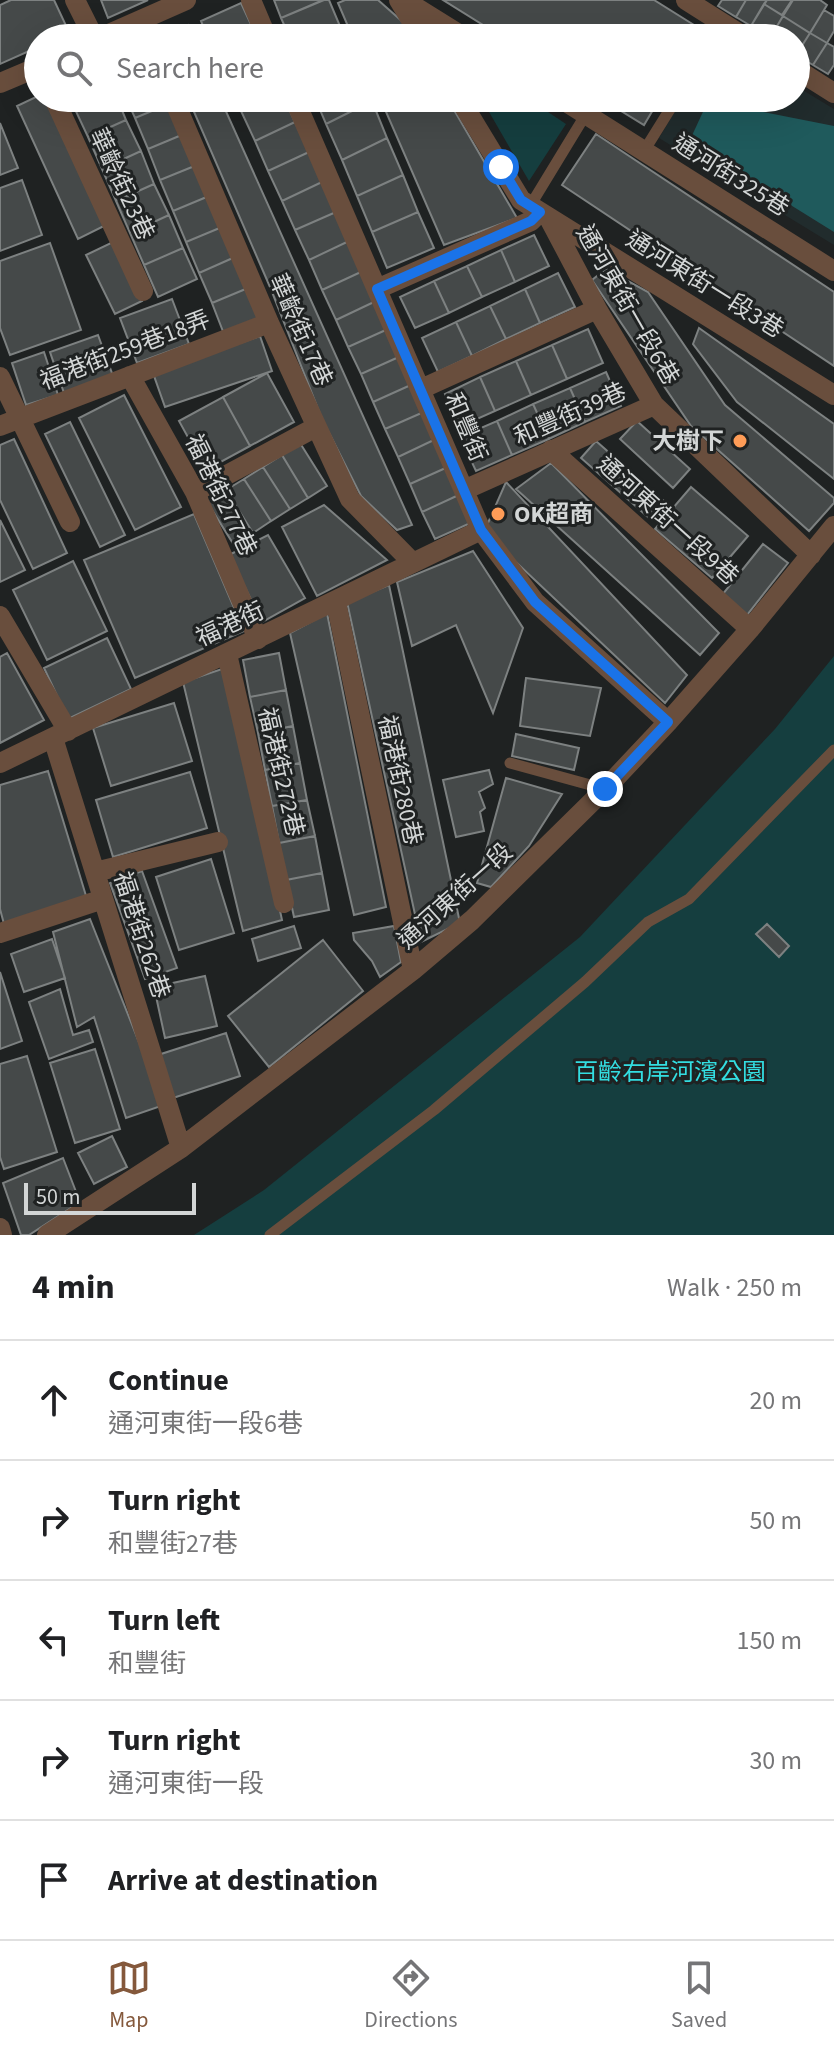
<!DOCTYPE html>
<meta charset="utf-8">
<style>
body{margin:0;font-family:"Source Sans 3","Noto Sans TC",sans-serif;background:#f2f2f2;color:#202124}
.scale{position:absolute;left:24px;bottom:20px;width:172px;box-sizing:border-box;padding-left:8px;border:4px solid #d3d6d6;border-top:0;font-size:22px;line-height:28px;white-space:nowrap;color:#d3d6d6;-webkit-text-stroke:6px #1f2222;paint-order:stroke}
.stop{position:absolute;width:24px;height:24px;margin:-18px;border:6px solid #1a73e8;border-radius:50%;background:#fff}
.stop.end{background:#1a73e8;border-color:#fff;box-shadow:0 2px 8px #0008}
.list{margin:0;padding:0;list-style:none}
h2{display:flex;justify-content:space-between;align-items:center;height:104px;margin:0;padding:0 32px;font-size:34px}
h2 small{font-size:26px;font-weight:400;color:#757577}
.list li{display:grid;grid-template-columns:52px 1fr auto;gap:24px;align-items:center;box-sizing:border-box;height:120px;padding:0 32px;border-top:2px solid #e0e0e0}
.list b{display:block;font-size:30px;white-space:nowrap}
.list p{margin:0;font-size:26px;white-space:nowrap;color:#757577}
.list em{font-size:26px;font-style:normal;color:#757577}
.icon{flex:none;width:44px;height:44px;fill:none;stroke:currentColor;stroke-width:2;stroke-linecap:round;stroke-linejoin:round}
.map{position:relative;flex:none;width:834px;height:1235px;overflow:hidden}
.search{position:absolute;background:#fff;box-shadow:0 8px 32px #0002;left:24px;right:24px;top:24px;height:88px;display:flex;align-items:center;gap:20px;box-sizing:border-box;padding:0 28px;border-radius:44px;color:#757577;font-size:30px}
.sheet{height:704px;background:#fff}
nav{display:flex;justify-content:space-around;align-items:center;box-sizing:border-box;height:112px;border-top:2px solid #e0e0e0;background:#fff;font-size:22px;color:#757577}
nav a{display:grid;justify-items:center;gap:4px}
nav .on{color:#84583b}
.map>svg:first-child{display:block}
</style>
<div class="map">
<svg width="834" height="1235" viewBox="0 0 834 1235">
<rect width="100%" height="100%" fill="#1f2222"/>
<path fill="#212c2d" d="M796 86 834 109V245L659 138 683 98H796Z"/>
<path fill="#153e3f" d="M481 98H527L566 124 529 181Z
M834 656V1235H194L264 1190 580 937 775 729Z"/>
<path fill="#1f5a5c" d="M708 101 834 126V232L689 142Z"/>
<path fill="#454949" stroke="#7d8181" stroke-width="2" d="M11 0H54L69 32 57 38H38V47L0 64V5Z
M101 0H148L108 18Z
M274 0H323L281 18Z
M324 0H329L345 38H290L281 18Z
M345 0H378L404 23 413 38H353L338 3Z
M443 0H654L702 30 697 38H504Z
M722 0H746L736 17 718 6Z
M746 0H767L751 26 736 17Z
M767 0H792L782 15 764 4Z
M793 0H820L827 5 810 33 783 16Z
M241 3 255 33 244 38H208L201 21Z
M764 4 783 16 770 38 751 26Z
M824 10 834 16V31L827 43 810 33Z
M783 16 810 33 796 55V38H770Z
M188 25 193 38H162L161 37Z
M810 33 827 43 813 65 796 55Z
M827 43 834 47V65L828 74 813 65Z
M38 96 45 98 104 226 78 239 17 106Z
M89 98H117L126 120 88 137 73 105Z
M126 98H169L171 103 135 118Z
M188 98H220L412 525 397 530 361 496 322 419 270 287Z
M236 98H270L241 111Z
M270 98H284L295 122 255 141 241 111Z
M315 98H371L372 101 326 124Z
M380 98H447L517 218 444 245Z
M600 98H660L644 125Z
M372 101 387 138 342 160 326 124Z
M171 103 184 134 148 149 135 118Z
M126 120 141 151 102 169 88 137Z
M295 122 309 152 268 171 255 141Z
M0 123 18 168 0 175Z
M184 134 197 165 160 180 148 149Z
M596 134 834 292V366L562 185Z
M387 138 403 175 357 196 342 160Z
M141 151 154 184 116 201 102 169Z
M309 152 322 182 282 201 268 171Z
M197 165 209 196 173 211 160 180Z
M403 175 418 212 372 232 357 196Z
M22 180 42 235 0 251V188Z
M322 182 336 212 295 230 282 201Z
M154 184 169 215 130 233 116 201Z
M209 196 222 227 186 242 173 211Z
M336 212 349 241 309 260 295 230Z
M418 212 434 248 387 268 372 232Z
M169 215 183 248 144 265 130 233Z
M222 227 235 257 199 273 186 242Z
M534 235 549 266 515 282 501 250Z
M349 241 363 271 322 290 309 260Z
M113 242 142 301 115 314 86 255Z
M50 243 81 330 10 355 0 328V261Z
M183 248 197 279 158 297 144 265Z
M501 250 515 282 482 297 467 266Z
M235 257 248 288 212 303 199 273Z
M467 266 482 297 449 313 434 281Z
M606 269 648 292 725 405 834 498V503L809 531 691 426 592 280Z
M363 271 376 301 336 320 322 290Z
M558 273 575 307 540 323 525 289Z
M434 281 449 313 415 328 400 297Z
M248 288 261 319 224 334 212 303Z
M525 289 540 323 506 339 490 306Z
M172 299 189 344 137 363 120 318Z
M376 301 388 329 348 347 336 320Z
M490 306 506 339 472 356 456 322Z
M456 322 472 356 438 372 422 338Z
M699 328 834 424V479L737 402 693 344Z
M388 329 401 356 361 374 348 347Z
M588 329 603 363 567 379 552 345Z
M98 335 113 376 64 393 50 352Z
M260 336 272 371 165 407 153 373Z
M552 345 567 379 531 395 516 361Z
M44 352 58 395 26 405 12 363Z
M401 356 413 384 373 402 361 374Z
M516 361 531 395 495 411 480 377Z
M606 372 621 406 585 422 570 388Z
M267 373 294 422 250 446 223 397Z
M480 377 495 411 459 427 445 394Z
M413 384 426 411 385 429 373 402Z
M570 388 585 422 549 439 533 404Z
M124 395 181 507 135 530 79 418Z
M223 397 250 446 206 470 179 421Z
M533 404 549 439 512 455 497 421Z
M426 411 438 438 398 457 385 429Z
M497 421 512 455 476 471 460 437Z
M637 421 690 469 673 488 620 439Z
M70 422 125 535 100 547 45 434Z
M438 438 450 466 410 484 398 457Z
M14 439 67 553 33 569 0 500V445Z
M596 441 663 500 648 517 581 458Z
M300 443 327 486 308 498 282 455Z
M282 455 308 498 290 509 263 467Z
M551 463 719 633 700 655 516 489Z
M450 466 463 493 422 512 410 484Z
M263 467 290 509 271 521 244 479Z
M244 479 271 521 253 533 226 490Z
M506 482 687 675 665 703 484 532Z
M691 487 748 536 712 578 655 529Z
M226 490 253 533 234 545 207 502Z
M463 493 475 521 435 539 422 512Z
M324 505 387 560 317 596 282 527Z
M194 514 244 631 135 678 84 560Z
M0 520 25 570 0 582Z
M268 535 305 598 262 622 229 555Z
M763 544 788 563 747 615 722 595Z
M473 551 523 628 493 713 456 625 412 646 397 582Z
M73 561 107 631 47 660 13 590Z
M389 585 460 923 421 942 347 602Z
M327 613 386 907 354 915 290 633Z
M107 638 131 689 68 719 44 668Z
M7 653 44 720 0 743V657Z
M279 653 286 690 250 697 243 660Z
M228 667 282 920 243 931 183 682Z
M526 678 601 688 590 736 520 726Z
M286 690 293 726 258 733 250 697Z
M174 703 192 761 111 786 93 728Z
M293 726 300 763 265 770 258 733Z
M516 734 579 748 574 770 512 756Z
M300 763 307 800 272 806 265 770Z
M489 770 493 784 479 792 485 808 480 812 484 831 456 837 443 780Z
M48 771 87 899 4 924 0 909V785Z
M190 772 207 828 113 857 96 800Z
M506 778 562 794 529 846 491 887 477 883Z
M307 800 315 836 279 843 272 806Z
M315 836 322 873 286 880 279 843Z
M211 859 234 933 179 950 156 877Z
M142 871 177 968 145 979 110 883Z
M322 873 329 910 294 917 286 880Z
M90 919 164 1105 126 1118 94 1017 77 1027 53 932Z
M767 924 789 946 779 957 756 934Z
M294 926 301 948 258 961 252 939Z
M394 926 401 962 380 977 372 961 354 940 353 933Z
M52 939 65 978 24 992 11 954Z
M323 940 363 991 269 1067 228 1016Z
M0 972 22 1041 0 1049Z
M205 976 217 1026 165 1038 154 987Z
M60 989 73 1035 89 1030 93 1042 49 1059 29 1002Z
M226 1033 240 1076 173 1098 158 1055Z
M95 1049 120 1129 75 1143 50 1063Z
M27 1056 57 1152 4 1169 0 1157V1064Z
M112 1136 127 1167 94 1184 78 1153Z
M63 1158 80 1202 29 1235H21L3 1183Z"/>
<g fill="none" stroke-linecap="round" stroke-linejoin="round">
<path stroke="#694e3d" stroke-width="11" d="M644 151 677 98
M530 206 586 114
M510 763 605 789
M270 1235 434 1110 585 982 648 922 689 899 834 750"/>
<path stroke="#694e3d" stroke-width="20" d="M75 0 94 38
M251 0 267 38
M399 0 422 38
M404 0 465 38
M686 0 746 38
M100 38 186 0
M796 69 834 93
M0 83 38 67
M54 98 143 291
M173 98 269 323 350 499 413 563
M294 98 481 530 535 602 668 722
M459 98 521 200 834 395
M560 98 834 271
M549 218 597 309 654 405 811 555
M377 289 531 221 540 212
M130 376 195 492 258 639
M0 377 70 522
M421 389 597 309
M0 426 269 323
M551 450 750 629
M464 490 654 405
M195 492 316 427
M336 602 413 970
M0 616 68 731
M227 654 284 903
M53 738 181 1148
M0 763 481 530
M95 872 218 842
M0 933 103 899
M0 1228 2 1235
M47 1235 181 1148 413 970 472 920 605 789 668 722 750 629 834 526"/>
</g>
<g fill="none" stroke-linecap="round" stroke-linejoin="round">
<path stroke="#1a73e8" stroke-width="10" d="M501 167 521 200 540 212 531 221 377 289 481 530 535 602 668 722 605 789"/>
</g>
<g fill="#fe9c57" stroke="#1f2222" stroke-width="3">
<circle cx="740" cy="441" r="8"/>
<circle cx="498" cy="514" r="8"/>
</g>
<g text-anchor="middle" stroke-width="6" stroke-linejoin="round" paint-order="stroke">
<g font-size="24" fill="#d3d6d6" stroke="#1f2222">
<text transform="translate(731 175) rotate(32)" y="8">通河街325巷</text>
<text transform="translate(122 184) rotate(65)" y="8">華齡街23巷</text>
<text transform="translate(705 284) rotate(32)" y="8">通河東街一段3巷</text>
<text transform="translate(628 305) rotate(60)" y="8">通河東街一段6巷</text>
<text transform="translate(301 330) rotate(66)" y="8">華齡街17巷</text>
<text transform="translate(125 350) rotate(-21)" y="8">福港街259巷18弄</text>
<text transform="translate(570 414) rotate(-24)" y="8">和豐街39巷</text>
<text transform="translate(466 427) rotate(67)" y="8">和豐街</text>
<text transform="translate(221 495) rotate(64)" y="8">福港街277巷</text>
<text transform="translate(668 520) rotate(42)" y="8">通河東街一段9巷</text>
<text transform="translate(230 624) rotate(-25)" y="8">福港街</text>
<text transform="translate(281 772) rotate(77)" y="8">福港街272巷</text>
<text transform="translate(400 780) rotate(78)" y="8">福港街280巷</text>
<text transform="translate(455 896) rotate(-42)" y="8">通河東街一段</text>
<text transform="translate(142 935) rotate(72)" y="8">福港街262巷</text>
</g>
<g font-size="24" font-weight="bold" fill="#d3d6d6" stroke="#1f2222" text-anchor="end">
<text x="724" y="449">大樹下</text>
<text x="514" y="522" text-anchor="start">OK超商</text>
</g>
<g font-size="24" fill="#33dde1" stroke="#1f2222">
<text x="670" y="1080">百齡右岸河濱公園</text>
</g>
</g>
</svg>
<div class="scale">50 m</div>
<div class="stop" style="left:501px;top:167px"></div>
<div class="stop end" style="left:605px;top:789px"></div>
<div class="search"><svg class="icon" aria-label="search" viewBox="0 0 24 24"><circle cx="10" cy="10" r="6"/><path d="M15 15l6 6"/></svg>Search here</div>
</div>
<section class="sheet">
<h2>4 min<small>Walk · 250 m</small></h2>
<ul class="list">
<li><svg class="icon" aria-label="ahead" viewBox="0 0 24 24"><path d="M12 20V5M6 11l6-6 6 6"/></svg><div><b>Continue</b><p>通河東街一段6巷</p></div><em>20 m</em></li>
<li><svg class="icon" aria-label="right" viewBox="0 0 24 24"><path d="M7 20v-9h11M14 6l5 5-5 5"/></svg><div><b>Turn right</b><p>和豐街27巷</p></div><em>50 m</em></li>
<li><svg class="icon" aria-label="left" viewBox="0 0 24 24"><path d="M17 20v-9H6M10 6l-5 5 5 5"/></svg><div><b>Turn left</b><p>和豐街</p></div><em>150 m</em></li>
<li><svg class="icon" aria-label="right" viewBox="0 0 24 24"><path d="M7 20v-9h11M14 6l5 5-5 5"/></svg><div><b>Turn right</b><p>通河東街一段</p></div><em>30 m</em></li>
<li><svg class="icon" aria-label="arrive" viewBox="0 0 24 24"><path d="M6 21V4h12l-3 4 3 4H6"/></svg><div><b>Arrive at destination</b></div></li>
</ul>
</section>
<nav>
<a class="on"><svg class="icon" aria-label="map" viewBox="0 0 24 24"><path d="M3 6l6-2 6 2 6-2v14l-6 2-6-2-6 2zM9 4v14M15 6v14"/></svg>Map</a>
<a><svg class="icon" aria-label="directions" viewBox="0 0 24 24"><path d="M12 3l9 9-9 9-9-9zM9 14v-3h6M13 9l2 2-2 2"/></svg>Directions</a>
<a><svg class="icon" aria-label="saved" viewBox="0 0 24 24"><path d="M7 4h10v16l-5-4-5 4z"/></svg>Saved</a>
</nav>
